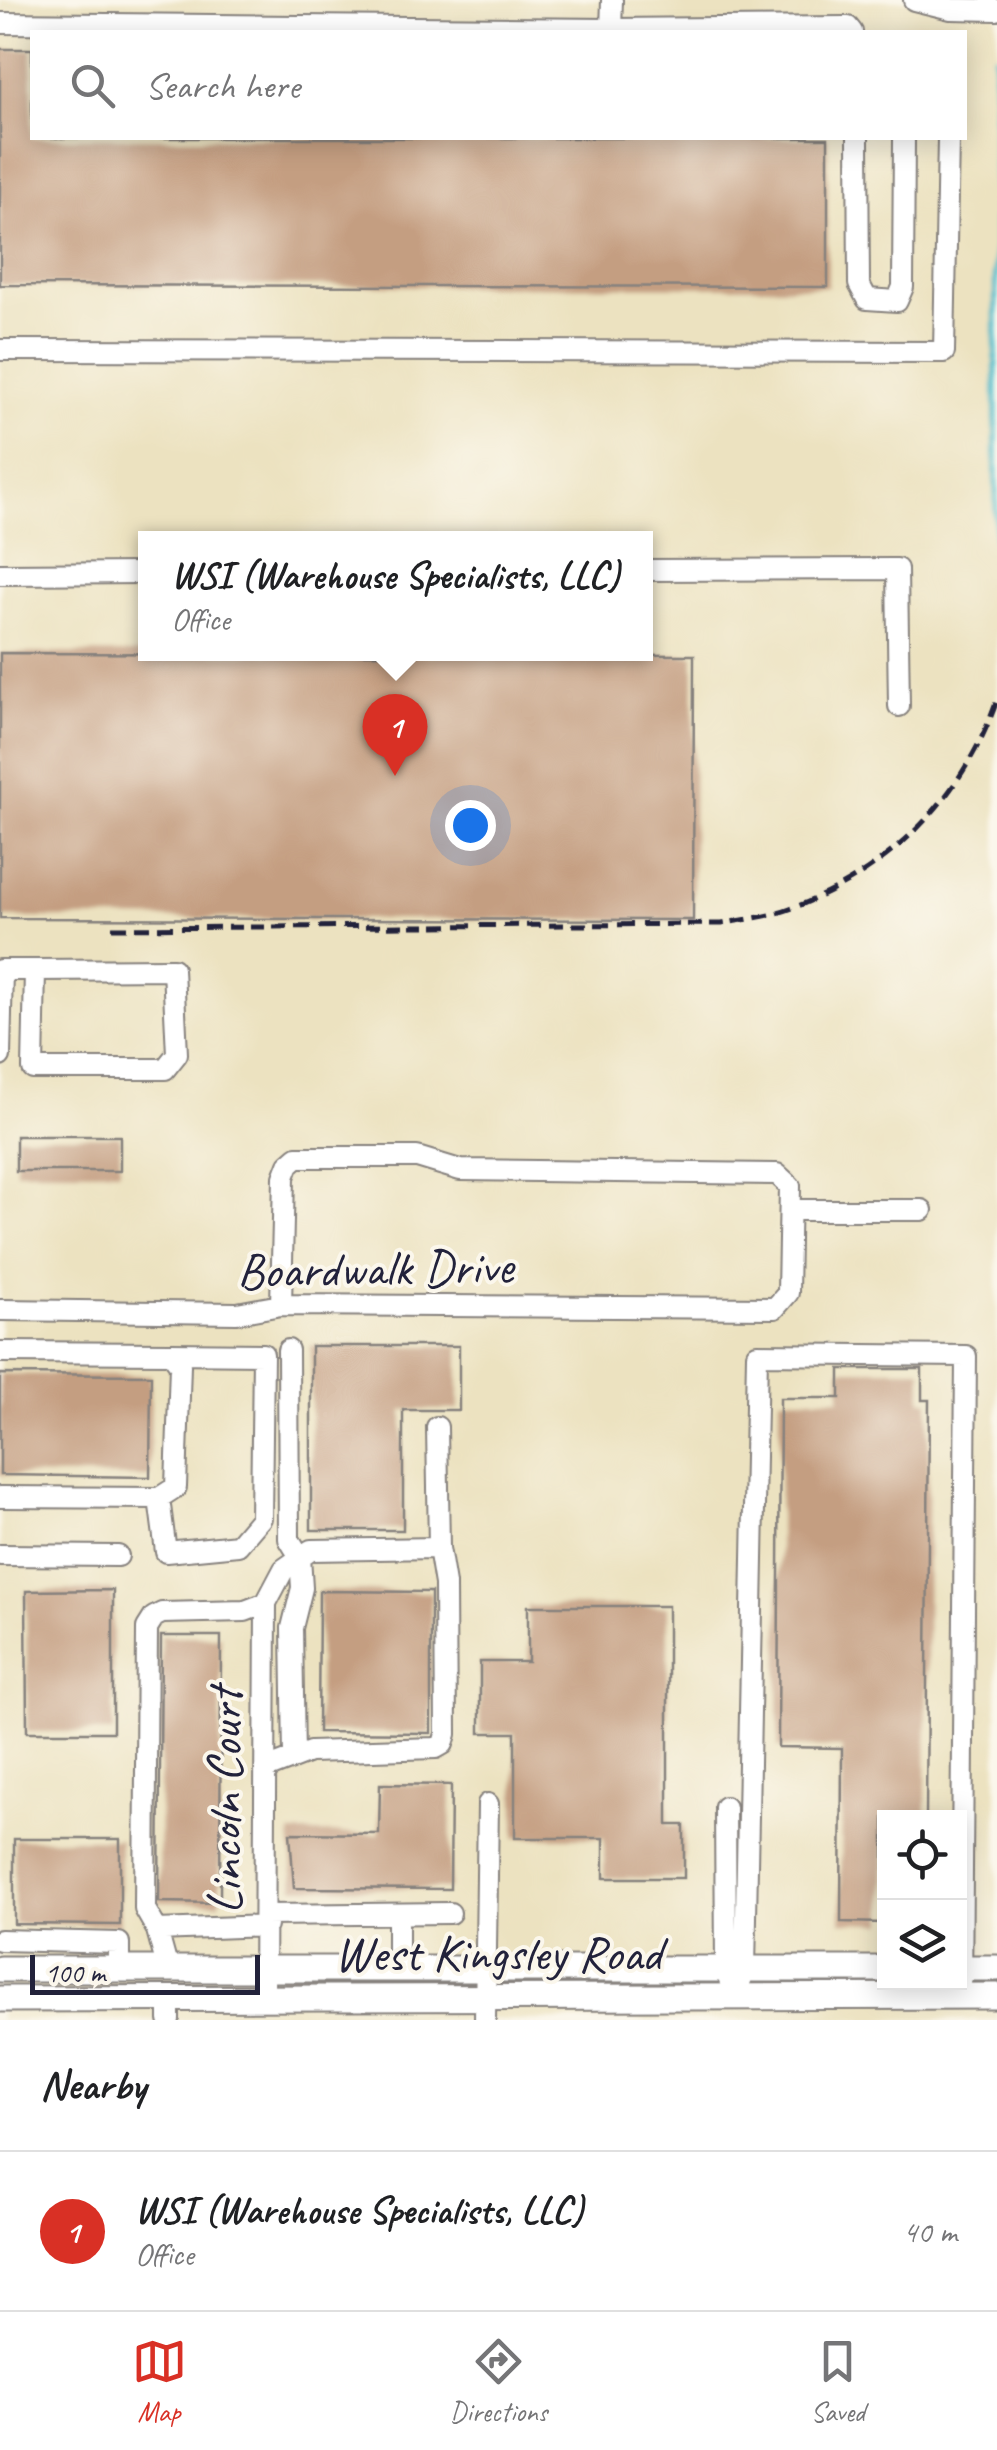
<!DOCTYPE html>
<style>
body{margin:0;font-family:Caveat,sans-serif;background:#f6f6f6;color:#202124}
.controls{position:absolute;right:30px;bottom:30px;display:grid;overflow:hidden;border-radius:0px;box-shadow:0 5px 25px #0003}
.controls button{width:90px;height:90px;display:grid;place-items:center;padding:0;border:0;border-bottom:2px solid #e0e0e0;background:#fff;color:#202124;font:50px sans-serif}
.scale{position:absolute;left:30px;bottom:25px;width:230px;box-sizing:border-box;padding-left:10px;border:5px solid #22223b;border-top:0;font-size:28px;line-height:35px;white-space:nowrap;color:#22223b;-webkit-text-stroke:8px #fbf7ec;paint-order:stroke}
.you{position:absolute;left:470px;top:825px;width:35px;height:35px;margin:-25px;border:8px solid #fff;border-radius:50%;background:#1a73e8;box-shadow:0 0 0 15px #1a73e833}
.badge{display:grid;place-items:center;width:65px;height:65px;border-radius:50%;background:#d93025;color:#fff;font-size:32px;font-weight:700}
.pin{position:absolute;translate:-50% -82px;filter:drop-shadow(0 2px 5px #0008)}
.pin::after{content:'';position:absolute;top:52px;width:35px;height:30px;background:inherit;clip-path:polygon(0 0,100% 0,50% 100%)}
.popup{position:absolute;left:138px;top:531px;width:515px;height:130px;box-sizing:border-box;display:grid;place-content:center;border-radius:0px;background:#fff;filter:drop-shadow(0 2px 8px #0005);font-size:32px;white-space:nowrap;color:#757577}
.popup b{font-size:38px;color:#202124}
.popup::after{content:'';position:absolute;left:50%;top:100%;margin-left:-20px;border:20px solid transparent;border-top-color:#fff}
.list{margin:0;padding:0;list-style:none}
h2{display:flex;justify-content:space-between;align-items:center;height:130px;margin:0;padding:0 40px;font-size:42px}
h2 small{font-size:32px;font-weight:400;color:#757577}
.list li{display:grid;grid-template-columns:65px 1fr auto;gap:30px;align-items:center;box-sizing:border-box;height:160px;padding:0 40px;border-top:2px solid #e0e0e0}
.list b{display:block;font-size:38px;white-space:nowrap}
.list p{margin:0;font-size:32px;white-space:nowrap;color:#757577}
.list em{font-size:32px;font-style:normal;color:#757577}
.icon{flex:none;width:55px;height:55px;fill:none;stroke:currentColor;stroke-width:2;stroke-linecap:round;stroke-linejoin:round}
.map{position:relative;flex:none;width:997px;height:2020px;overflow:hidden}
.search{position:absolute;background:#fff;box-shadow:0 5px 25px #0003;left:30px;right:30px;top:30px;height:110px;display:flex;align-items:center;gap:25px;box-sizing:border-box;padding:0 35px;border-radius:0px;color:#757577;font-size:38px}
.sheet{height:290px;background:#fff}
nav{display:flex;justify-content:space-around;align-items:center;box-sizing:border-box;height:140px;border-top:2px solid #e0e0e0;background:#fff;font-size:28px;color:#757577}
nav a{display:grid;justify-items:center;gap:5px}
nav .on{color:#d93025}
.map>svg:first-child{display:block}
</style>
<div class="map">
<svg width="997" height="2020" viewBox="0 0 997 2020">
<rect width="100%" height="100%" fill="#fbf7ec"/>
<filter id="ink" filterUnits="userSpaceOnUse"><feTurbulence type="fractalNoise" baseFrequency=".01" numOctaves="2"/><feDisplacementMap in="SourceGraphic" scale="20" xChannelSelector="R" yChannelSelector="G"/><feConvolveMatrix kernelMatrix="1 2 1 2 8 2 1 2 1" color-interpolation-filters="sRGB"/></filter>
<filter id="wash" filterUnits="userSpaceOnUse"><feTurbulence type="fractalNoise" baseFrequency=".0048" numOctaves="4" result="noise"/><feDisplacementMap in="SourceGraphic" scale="40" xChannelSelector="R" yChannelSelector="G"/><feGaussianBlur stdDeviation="2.25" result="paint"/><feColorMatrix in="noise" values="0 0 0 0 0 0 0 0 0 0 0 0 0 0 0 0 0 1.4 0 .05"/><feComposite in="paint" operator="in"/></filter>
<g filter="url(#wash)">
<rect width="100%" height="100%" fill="#ece2c0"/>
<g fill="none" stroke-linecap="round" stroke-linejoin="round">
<path stroke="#4fbbca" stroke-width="5" d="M995 56 996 569"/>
</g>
<g id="blocks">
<path fill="#c49e81" d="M0 49H32V138H828V287L0 285Z
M0 653 694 655 693 920 0 918Z
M16 1136H120V1171H16Z
M311 1346H459V1410H403V1530H311Z
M840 1369H922V1400H929L926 1818H884V1923L841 1922 842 1748 778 1747 780 1398H840Z
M0 1374 151 1375 150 1477 0 1475Z
M113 1590V1732H27L26 1591Z
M319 1591 431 1592V1733L318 1732Z
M528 1606H668V1825H684V1878H604V1838H515V1733H480V1662H528Z
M161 1636H221L220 1903 159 1902Z
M380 1784 451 1785 450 1889 294 1888 290 1833 379 1834Z
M14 1839H120V1925L14 1924Z"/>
</g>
</g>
<g filter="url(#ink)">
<use href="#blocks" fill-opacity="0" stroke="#87827e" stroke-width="2.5"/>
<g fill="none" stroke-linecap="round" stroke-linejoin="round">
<g stroke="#87827e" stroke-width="24">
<path id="minor" d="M914 0 951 9 997 10
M0 23 611 29 848 27 852 32
M611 29 612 0
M858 138 859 284 867 299 897 301 903 287 904 138
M0 350 944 352 948 138
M645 570 897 569 899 706
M0 574 145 573
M0 970H35L33 1069H165L177 1054 173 969 35 970
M0 1056 2 970
M790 1210H922
M0 1310 237 1313 281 1305 775 1308 788 1293 790 1186 777 1174 460 1170 417 1157H297L289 1164 284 1177 281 1305
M288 1350 289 1539 300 1557 302 1588 292 1628 294 1758
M0 1352 171 1353 180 1365 176 1487 159 1498 0 1497
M159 1498 166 1552 238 1545 261 1518 263 1354 171 1353
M0 1555 118 1556
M266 1769 310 1752 436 1748 443 1744 446 1734 445 1584 439 1548
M725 1807 726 1969 729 1980
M398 1914V1970
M266 1915 450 1913
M157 1930 266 1926
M0 1940 119 1943V1970
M168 1970 157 1930 145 1909 147 1628 154 1617 162 1613 245 1611 266 1603 284 1569 311 1550 439 1548 437 1427
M740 1983 745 1969 757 1354 966 1356 961 1996
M169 1998V2020
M264 1998 266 1603
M485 2020 488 1804"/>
</g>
<g stroke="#87827e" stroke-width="29">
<path id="major" d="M960 1968H997
M0 1969H884
M0 1999 997 1996"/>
</g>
<use href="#minor" stroke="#fff" stroke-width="20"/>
<use href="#major" stroke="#fff" stroke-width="25"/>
<path stroke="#22223b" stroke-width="5" stroke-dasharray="15 8" stroke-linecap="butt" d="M112 928 722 924C744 919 769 917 790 909 888 873 963 799 997 700"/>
</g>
</g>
<g text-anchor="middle" stroke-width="8" stroke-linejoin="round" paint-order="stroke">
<g font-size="50" fill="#22223b" stroke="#fbf7ec">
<text transform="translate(375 1267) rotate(-1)" y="18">Boardwalk Drive</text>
<text transform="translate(223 1801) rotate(-90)" y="18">Lincoln Court</text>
<text x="498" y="1970">West Kingsley Road</text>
</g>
</g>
</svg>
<div class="controls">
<button><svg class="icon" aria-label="locate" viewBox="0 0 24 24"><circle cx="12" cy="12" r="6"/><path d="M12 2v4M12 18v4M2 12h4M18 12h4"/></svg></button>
<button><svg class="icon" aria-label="layers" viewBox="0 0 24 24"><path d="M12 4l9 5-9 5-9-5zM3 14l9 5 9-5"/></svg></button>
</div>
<div class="scale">100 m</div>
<div class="you"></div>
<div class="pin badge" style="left:395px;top:776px">1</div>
<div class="popup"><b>WSI (Warehouse Specialists, LLC)</b>Office</div>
<div class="search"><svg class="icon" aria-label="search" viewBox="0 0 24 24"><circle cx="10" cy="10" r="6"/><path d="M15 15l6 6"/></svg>Search here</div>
</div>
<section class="sheet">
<h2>Nearby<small></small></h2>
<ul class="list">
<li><span class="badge">1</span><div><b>WSI (Warehouse Specialists, LLC)</b><p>Office</p></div><em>40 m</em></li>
</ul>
</section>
<nav>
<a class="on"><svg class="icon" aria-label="map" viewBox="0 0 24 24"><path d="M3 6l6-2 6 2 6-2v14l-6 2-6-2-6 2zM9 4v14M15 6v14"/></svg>Map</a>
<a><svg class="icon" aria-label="directions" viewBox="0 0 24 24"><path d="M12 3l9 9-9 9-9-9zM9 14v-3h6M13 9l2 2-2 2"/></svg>Directions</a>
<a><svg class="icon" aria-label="saved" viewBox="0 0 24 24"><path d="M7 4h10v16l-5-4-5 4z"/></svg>Saved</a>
</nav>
